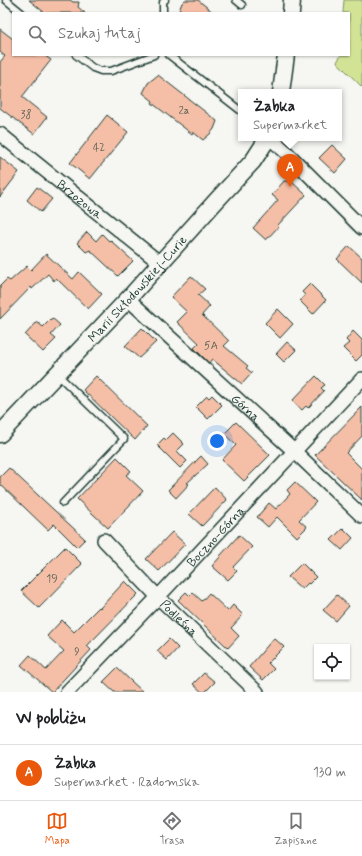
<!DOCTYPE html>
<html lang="pl">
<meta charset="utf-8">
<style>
body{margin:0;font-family:Mynerve,sans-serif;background:#f6f6f6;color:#202124}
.controls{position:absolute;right:12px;bottom:12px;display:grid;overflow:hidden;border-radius:0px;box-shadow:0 1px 3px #0004}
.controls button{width:36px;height:36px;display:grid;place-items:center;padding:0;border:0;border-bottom:1px solid #e0e0e0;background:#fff;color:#202124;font:20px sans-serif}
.you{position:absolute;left:217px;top:441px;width:14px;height:14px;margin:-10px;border:3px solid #fff;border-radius:50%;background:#1a73e8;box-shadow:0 0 0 6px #1a73e833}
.badge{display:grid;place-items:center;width:26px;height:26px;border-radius:50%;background:#ea580c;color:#fff;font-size:13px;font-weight:700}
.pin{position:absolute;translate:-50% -33px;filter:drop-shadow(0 1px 2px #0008)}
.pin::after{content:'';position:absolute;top:21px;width:14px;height:12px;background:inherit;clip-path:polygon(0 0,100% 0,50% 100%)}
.popup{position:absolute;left:238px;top:89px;width:104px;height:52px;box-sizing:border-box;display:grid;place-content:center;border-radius:0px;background:#fff;filter:drop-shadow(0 1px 3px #0005);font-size:13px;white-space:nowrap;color:#757577}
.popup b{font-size:15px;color:#202124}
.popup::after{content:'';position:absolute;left:50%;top:100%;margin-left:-8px;border:8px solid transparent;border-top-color:#fff}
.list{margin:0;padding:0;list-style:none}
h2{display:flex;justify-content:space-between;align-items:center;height:52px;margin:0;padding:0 16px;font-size:17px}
h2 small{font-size:13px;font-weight:400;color:#757577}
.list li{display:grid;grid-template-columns:26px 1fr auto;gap:12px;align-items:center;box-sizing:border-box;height:56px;padding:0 16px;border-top:1px solid #e0e0e0}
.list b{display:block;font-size:15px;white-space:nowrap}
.list p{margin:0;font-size:13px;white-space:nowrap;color:#757577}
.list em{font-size:13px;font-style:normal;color:#757577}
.icon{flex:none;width:22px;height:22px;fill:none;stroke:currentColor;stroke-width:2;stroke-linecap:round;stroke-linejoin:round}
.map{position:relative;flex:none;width:362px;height:692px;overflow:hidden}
.search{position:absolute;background:#fff;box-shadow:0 1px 3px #0004;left:12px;right:12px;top:12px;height:44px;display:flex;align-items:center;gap:10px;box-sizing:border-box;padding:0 14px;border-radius:0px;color:#757577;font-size:15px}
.sheet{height:108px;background:#fff}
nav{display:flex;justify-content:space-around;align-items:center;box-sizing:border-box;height:56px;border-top:1px solid #e0e0e0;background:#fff;font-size:11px;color:#757577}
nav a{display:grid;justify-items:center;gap:2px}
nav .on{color:#ea580c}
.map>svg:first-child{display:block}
</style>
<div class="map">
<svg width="362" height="692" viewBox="0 0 362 692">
<rect width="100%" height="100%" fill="#f6f6f2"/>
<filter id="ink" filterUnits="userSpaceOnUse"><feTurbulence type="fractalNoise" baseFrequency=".025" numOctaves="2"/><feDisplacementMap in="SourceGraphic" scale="8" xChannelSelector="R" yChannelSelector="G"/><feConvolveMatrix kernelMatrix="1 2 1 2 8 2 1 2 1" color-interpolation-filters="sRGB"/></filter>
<g filter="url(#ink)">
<path fill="#d3e396" stroke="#799065" d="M344 0H362V87L337 62 341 55H349V13H343Z"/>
<path fill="#f5bfa7" stroke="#1f3d34" d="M29 0H70L73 2H79L78 7 85 13H45Z
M185 0H198L214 13H178L182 3Z
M0 29 13 39V55H44L51 60 22 97 47 117 34 134 0 108V62L5 56 0 52Z
M158 75 217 121 214 129 210 134 203 140 193 132 192 134 152 103 153 101 143 93 148 83Z
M107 115 128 132 90 179 70 163Z
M332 145 347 159 335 173 319 158Z
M0 157 19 172 0 197Z
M284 181H291L306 195 278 225 279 226 266 240 253 228 278 200 272 195Z
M37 187 52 199 41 212 27 200Z
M87 232 96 241 102 234 109 241 110 240 133 261 118 276 90 250 86 252 77 243Z
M349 246 362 258V283L337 259Z
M46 254 73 279 79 272 102 294 88 309 56 278 54 281 48 274 32 289 31 287 0 319V286L7 279 10 281 27 266 31 270Z
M191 276 205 289 198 295 210 306 202 315 229 341 224 346 248 366 246 368 252 373 242 384 212 359 209 363 194 348 199 343 177 322 187 312 171 297Z
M310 284 326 300 313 314 300 301 305 295 302 292Z
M278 309 293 324 280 338 265 323Z
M52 318 60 325 51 335 56 339 43 352 25 335 37 322 43 327Z
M142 328 156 342 139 358 125 346Z
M353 331 362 340V355L356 361 343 348 349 343 346 340Z
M287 342 296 350 284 362 276 354Z
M96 376 147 426 135 440 83 390Z
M316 376 325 385 321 388 324 391 308 408 306 406 302 410 292 401Z
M212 395 222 405 208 419 196 407 207 396 209 398Z
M362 407V436L346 453 362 469V500L315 455Z
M236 422 270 455 244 481 222 460 236 445 224 434Z
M173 433 184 444 177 451 187 461 180 468 157 445 164 438 166 440Z
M201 456 208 464 187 483 189 484 176 498 168 490Z
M117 457 131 471 126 475 143 491 108 528 77 499Z
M9 468 85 539 77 547 54 524 48 530 0 484V477Z
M295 482 316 502 299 520 307 527 297 537 277 517 268 527 257 517 269 503 276 509 290 494 287 490Z
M215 487 227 500 202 526 189 514Z
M343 528 353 538 342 550 331 540Z
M172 532 185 544 159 571 146 559Z
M239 535 252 547 233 567 237 571 228 580 212 566 221 556H220Z
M65 547 82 564 39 608 21 591Z
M302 563 316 577 309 584 308 583 302 589 288 577Z
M125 581 138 594 87 646 91 650 52 692 21 665 30 655 46 670 64 651 47 636 62 620 74 632 99 607 100 608Z
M186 592 190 596 193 593 202 601 209 593 228 611 233 605 243 615 231 628 239 636 228 648 178 600Z
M337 595 349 606 336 621 323 610Z
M274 638 284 647 268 663 274 669 263 680 249 667Z
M169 639 178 648 167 660 157 651Z
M117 668 143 692H114L103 682Z
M204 673 215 682 205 692H202L193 684Z"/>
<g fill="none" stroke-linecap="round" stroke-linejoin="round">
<g stroke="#1f3d34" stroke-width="9">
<path id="service" d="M6 0 22 13
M236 0 242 5
M163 13V2L165 0
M76 55 93 68 101 71H111L154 55
M169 55 241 111
M57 374 124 439 63 503"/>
</g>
<g stroke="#1f3d34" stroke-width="16">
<g id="minor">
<path id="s1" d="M0 134 160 263"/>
<path d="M270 138 286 152 362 228"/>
<path id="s2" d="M128 299 294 451 362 516"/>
<path id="s3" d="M104 540 158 597 257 692"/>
<path id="s4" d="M67 692 158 597 362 379"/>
</g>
</g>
<g stroke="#1f3d34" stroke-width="19">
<g id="tertiary">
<path d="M291 13 292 0"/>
<path d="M281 92 286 55"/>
<path id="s5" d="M0 434 128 299 216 201 253 161 268 138"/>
</g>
</g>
<use href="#service" stroke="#f6f6f2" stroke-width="6"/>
<use href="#minor" stroke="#f6f6f2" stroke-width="13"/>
<use href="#tertiary" stroke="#f6f6f2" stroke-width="16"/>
</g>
</g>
<g text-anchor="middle" stroke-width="3" stroke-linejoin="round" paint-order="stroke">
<g font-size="11" fill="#545e51">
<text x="184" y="114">2a</text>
<text x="26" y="118">38</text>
<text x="99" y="151">42</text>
<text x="211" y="349">5A</text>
<text x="52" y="582">19</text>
<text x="77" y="655">9</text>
</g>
<g font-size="13" fill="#1f3d34" stroke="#f6f6f2">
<text dy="5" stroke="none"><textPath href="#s1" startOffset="103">Brzozowa</textPath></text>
<text dy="5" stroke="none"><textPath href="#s5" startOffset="200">Marii Skłodowskiej-Curie</textPath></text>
<text dy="5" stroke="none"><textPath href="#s2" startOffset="160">Górna</textPath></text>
<text dy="5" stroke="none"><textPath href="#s4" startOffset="215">Boczno-Górna</textPath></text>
<text dy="5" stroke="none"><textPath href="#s3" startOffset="108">Podleśna</textPath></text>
</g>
</g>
</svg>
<div class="controls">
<button><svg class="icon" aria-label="locate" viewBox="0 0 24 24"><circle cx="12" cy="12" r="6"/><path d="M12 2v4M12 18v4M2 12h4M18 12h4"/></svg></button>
</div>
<div class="you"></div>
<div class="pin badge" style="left:290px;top:187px">A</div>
<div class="popup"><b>Żabka</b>Supermarket</div>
<div class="search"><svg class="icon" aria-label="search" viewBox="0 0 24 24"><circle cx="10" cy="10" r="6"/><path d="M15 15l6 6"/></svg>Szukaj tutaj</div>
</div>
<section class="sheet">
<h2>W pobliżu<small></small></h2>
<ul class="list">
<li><span class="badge">A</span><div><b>Żabka</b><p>Supermarket · Radomska</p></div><em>130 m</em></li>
</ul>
</section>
<nav>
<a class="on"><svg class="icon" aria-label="map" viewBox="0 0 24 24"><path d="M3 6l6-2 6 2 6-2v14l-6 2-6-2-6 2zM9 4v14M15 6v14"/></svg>Mapa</a>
<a><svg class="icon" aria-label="directions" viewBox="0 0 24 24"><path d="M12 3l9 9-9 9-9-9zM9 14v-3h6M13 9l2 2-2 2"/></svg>Trasa</a>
<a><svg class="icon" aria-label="saved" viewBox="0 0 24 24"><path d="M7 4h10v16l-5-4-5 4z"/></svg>Zapisane</a>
</nav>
